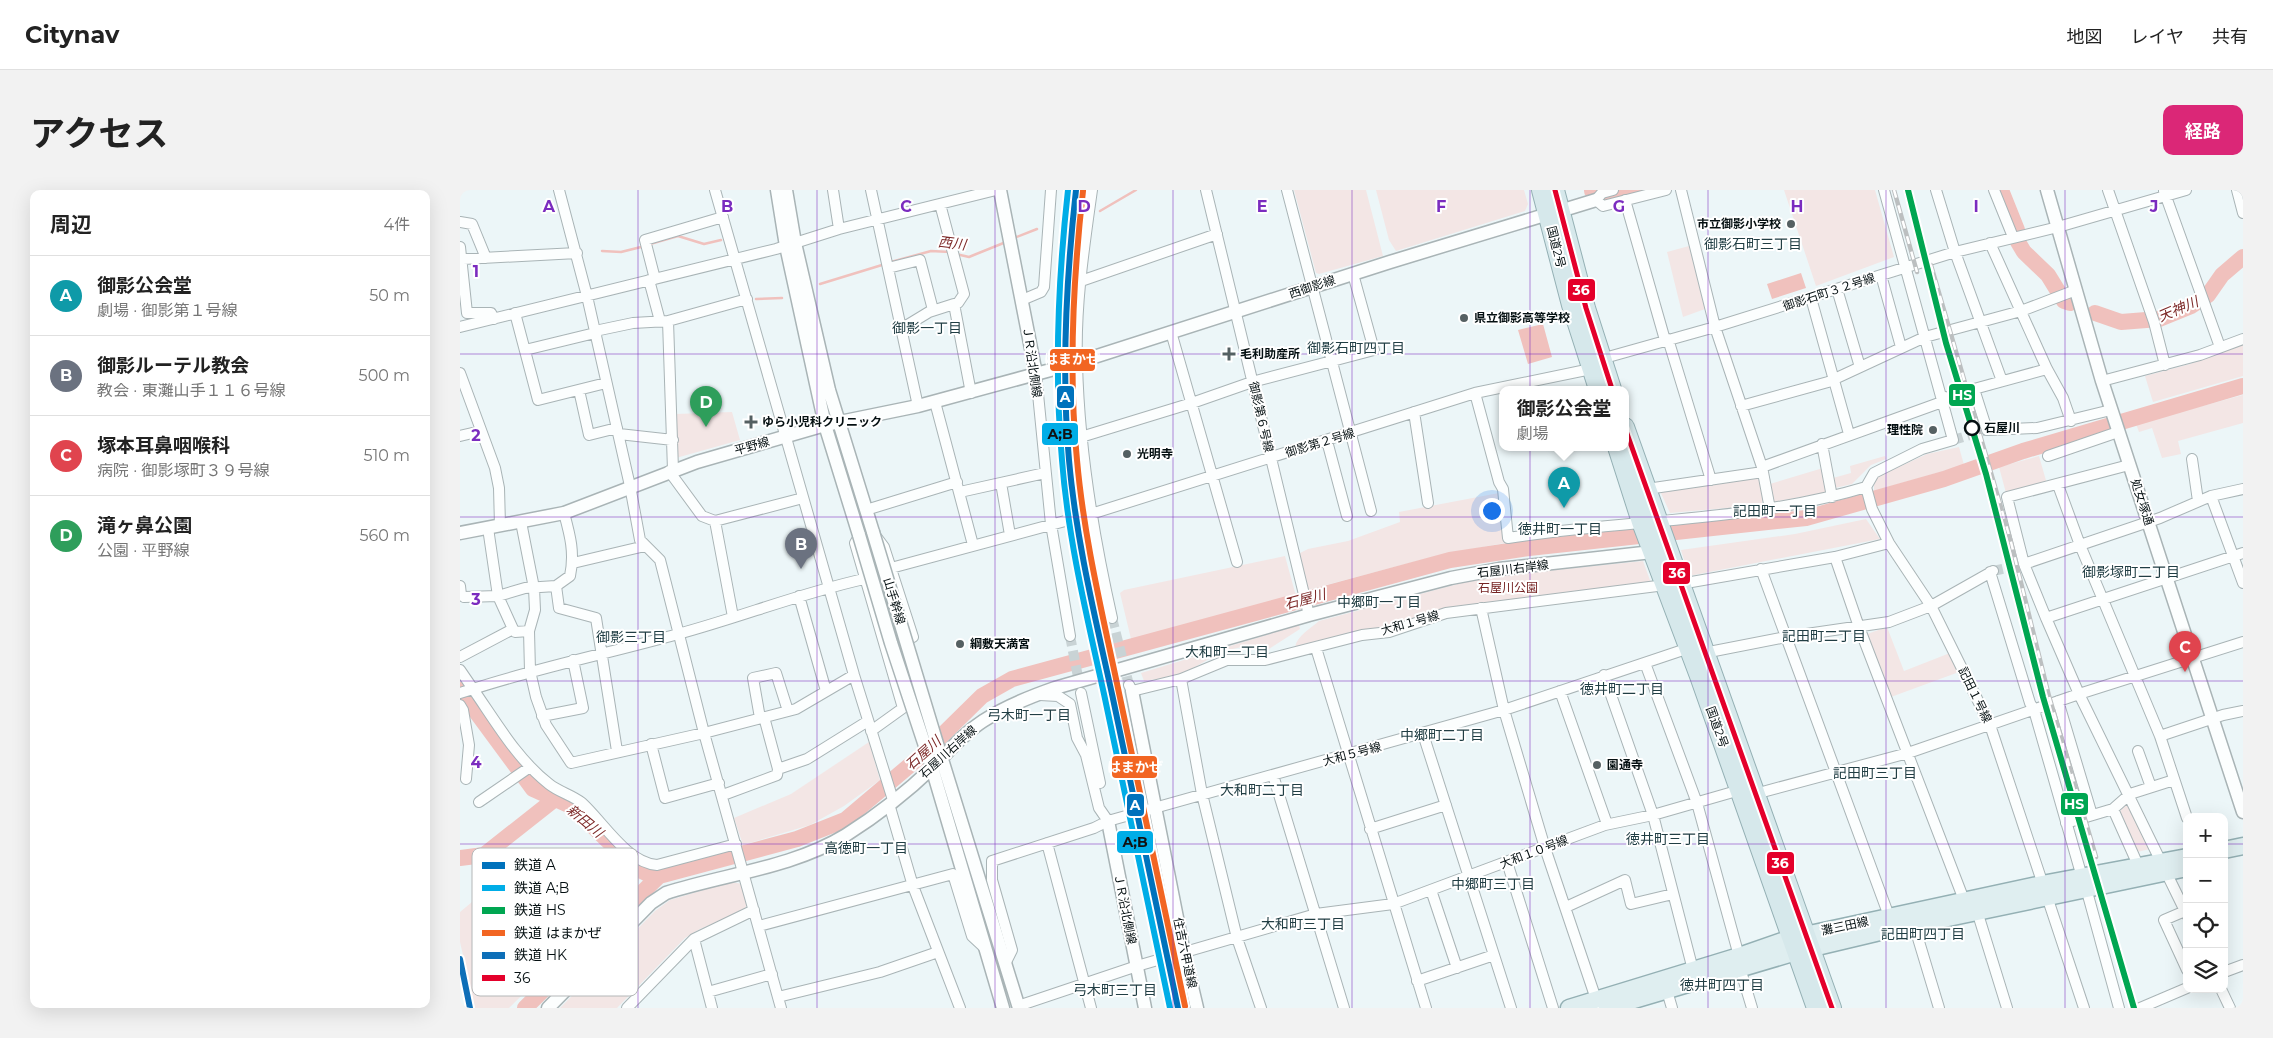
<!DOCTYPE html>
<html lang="ja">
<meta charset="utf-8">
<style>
body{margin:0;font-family:Montserrat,"Noto Sans JP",sans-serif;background:#f2f2f2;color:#222}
.controls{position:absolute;right:15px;bottom:15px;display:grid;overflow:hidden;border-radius:10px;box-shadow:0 5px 20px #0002}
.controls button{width:45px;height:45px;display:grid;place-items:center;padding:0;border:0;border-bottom:1px solid #e0e0e0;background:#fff;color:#222;font:25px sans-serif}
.you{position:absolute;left:1031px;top:320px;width:18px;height:18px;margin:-12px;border:4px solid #fff;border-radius:50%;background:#1a73e8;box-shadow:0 0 0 8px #1a73e833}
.badge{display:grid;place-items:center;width:32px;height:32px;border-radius:50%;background:#db2777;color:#fff;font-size:16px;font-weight:700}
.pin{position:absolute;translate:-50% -41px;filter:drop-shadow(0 1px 2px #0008)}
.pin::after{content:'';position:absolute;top:26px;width:18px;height:15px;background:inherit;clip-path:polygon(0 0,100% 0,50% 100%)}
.popup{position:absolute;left:1039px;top:196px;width:130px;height:65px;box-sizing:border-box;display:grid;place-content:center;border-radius:10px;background:#fff;filter:drop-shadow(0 1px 4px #0005);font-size:16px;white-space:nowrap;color:#767676}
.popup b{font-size:19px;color:#222}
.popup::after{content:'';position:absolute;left:50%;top:100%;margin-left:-10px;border:10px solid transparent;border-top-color:#fff}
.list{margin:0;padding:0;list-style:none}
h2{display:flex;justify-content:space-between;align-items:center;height:65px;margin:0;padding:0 20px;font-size:21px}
h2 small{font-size:16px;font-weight:400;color:#767676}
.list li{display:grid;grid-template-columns:32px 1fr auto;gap:15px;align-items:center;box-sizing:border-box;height:80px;padding:0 20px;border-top:1px solid #e0e0e0}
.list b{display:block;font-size:19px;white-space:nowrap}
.list p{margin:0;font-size:16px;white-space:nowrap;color:#767676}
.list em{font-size:16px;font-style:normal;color:#767676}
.icon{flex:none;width:28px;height:28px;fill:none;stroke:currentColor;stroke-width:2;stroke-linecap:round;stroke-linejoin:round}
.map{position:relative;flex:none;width:1783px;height:818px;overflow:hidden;border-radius:10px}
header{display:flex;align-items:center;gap:30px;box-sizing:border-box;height:70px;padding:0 25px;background:#fff;border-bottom:1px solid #e0e0e0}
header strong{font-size:24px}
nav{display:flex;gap:28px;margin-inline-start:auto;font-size:18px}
.intro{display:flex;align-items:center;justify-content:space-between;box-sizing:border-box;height:120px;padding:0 30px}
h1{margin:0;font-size:35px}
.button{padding:12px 22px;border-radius:10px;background:#db2777;color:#fff;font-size:18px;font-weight:700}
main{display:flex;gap:30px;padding:0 30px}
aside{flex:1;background:#fff;border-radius:10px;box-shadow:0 5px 20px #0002}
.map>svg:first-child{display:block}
</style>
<header>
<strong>Citynav</strong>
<nav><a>地図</a><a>レイヤ</a><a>共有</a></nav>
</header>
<div class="intro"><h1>アクセス</h1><a class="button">経路</a></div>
<main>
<aside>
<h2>周辺<small>4件</small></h2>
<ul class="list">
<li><span class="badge" style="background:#0f9aa8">A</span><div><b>御影公会堂</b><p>劇場 · 御影第１号線</p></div><em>50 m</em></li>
<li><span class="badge" style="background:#6b7280">B</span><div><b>御影ルーテル教会</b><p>教会 · 東灘山手１１６号線</p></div><em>500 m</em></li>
<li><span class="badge" style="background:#e0444e">C</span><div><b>塚本耳鼻咽喉科</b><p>病院 · 御影塚町３９号線</p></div><em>510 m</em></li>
<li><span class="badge" style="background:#2e9e5b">D</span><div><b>滝ヶ鼻公園</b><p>公園 · 平野線</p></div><em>560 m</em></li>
</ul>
</aside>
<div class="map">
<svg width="1783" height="818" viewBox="0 0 1783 818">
<rect width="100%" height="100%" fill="#ecf6f8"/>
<path fill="#f3e6e5" d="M834 0H906L923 66 859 84 856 83Z
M916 0H1064L1068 14 1065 21 936 61 929 50Z
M1324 0H1415L1434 67 1356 96Z
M1229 56 1245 119 1223 127 1207 62Z
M1783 154V186L1693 212 1685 186 1730 174Z
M1783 205V233L1718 251 1721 264 1702 268 1692 238 1679 242 1676 234Z
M272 222 280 250 216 268V224Z
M1499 257 1504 275 1414 301V295L1417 287 1467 264Z
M1425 266 1426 269 1411 275 1392 294 1375 298 1373 288 1391 283 1390 276Z
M1579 266 1587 294 1546 303 1539 277Z
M1363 278 1367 300 1364 303 1313 312 1310 294Z
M1292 286 1299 290 1303 309 1301 315 1210 323 1200 301Z
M1039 303 1044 353 980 365 847 400 840 363 848 359 888 351 940 332 939 322Z
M1406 329 1420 349 1229 386 1221 360 1335 344Z
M825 366 836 406 671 449 660 403 664 400Z
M1183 371 1191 393 975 420 931 437 907 439 839 458 835 457C837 446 851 438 859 431L1005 392 1048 385Z
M839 435 840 439 809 459 782 457 763 461 721 485 684 491 681 483Z
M1427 437 1444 481 1490 463 1499 482 1431 507 1407 444Z
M409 552 420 590 384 616 350 635 283 655 274 628 331 604Z
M1669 612 1690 659 1677 662 1659 622Z
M148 658 183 686 49 818H15L0 752V722L12 712 46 694Z
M270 692 283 694 287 715 282 722 240 739 225 748 157 818H100L195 721 210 710Z"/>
<path fill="#f0c1bd" d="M1341 83 1346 98 1312 109 1307 94Z
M1083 134 1092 167 1068 174 1058 140Z"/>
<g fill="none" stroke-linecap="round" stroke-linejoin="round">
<path stroke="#f0c1bd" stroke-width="2.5" d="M640 21 676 0
M554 48 577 39
M190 54 218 46 244 54 261 50
M142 61 161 62 185 56
M496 64 509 67 546 52
M431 72 471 61 490 62
M360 94 422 75
M296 109 322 108"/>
<path stroke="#f0c1bd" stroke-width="16" d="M1132 0V1
M1541 0 1557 40 1558 52 1564 62 1588 85 1604 111 1610 113
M1145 9 1183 0
M1635 123 1661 132 1699 129 1731 116 1748 105 1762 85 1783 67
M0 500 73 599 113 617 176 678 188 684 199 686
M0 668 24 665 95 609
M65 818 199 686 337 649 385 630 462 565 522 506 552 489 990 370 1069 358 1346 328 1484 289 1563 261 1783 196"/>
<path stroke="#c9d3d5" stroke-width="10" stroke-dasharray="10 5" stroke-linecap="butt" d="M1485 207 1514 199
M1493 250 1527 240
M1533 381 1564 374
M652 428 669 495
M610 446 620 497"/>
<g stroke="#a9b4b6" stroke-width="12">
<path id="minor" d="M99 0 127 106 170 296 180 350 200 370 244 543 321 818
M255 0 394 485 433 610
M373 0 379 39
M411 0 458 216
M632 0C624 57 615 116 617 173 619 259 633 344 652 428
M746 0 849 425
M827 0 911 321
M1153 0 1142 3 1136 10 1143 16 1206 0
M1221 0 1255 137 1302 277 1310 319
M1476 0 1495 62 1542 191
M1534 0 1553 47
M1648 0 1694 132 1705 175
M1777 0 1783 23
M1704 1 1760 157
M1165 10 1205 150
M480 14 504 104 498 113 494 114 511 203
M0 32 12 34 26 68
M1530 53 1587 179 1603 208 1611 231
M0 57 7 123H31L34 129
M3 69 117 63
M428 78 460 70 473 120
M1421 85 1441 157
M195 89 185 50 263 27
M189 90 200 131
M621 91 757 44
M1377 99 1400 177
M1351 108 1389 244
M562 110 581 102 584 97 591 0
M55 123 78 210 146 193
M208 131 213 280
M0 137 316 59 379 39 536 0
M441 139 469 122 494 114
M135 141 173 133 208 131 287 109
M711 142 777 372
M1208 149 1251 290
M65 160 135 143
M1141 169 1255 137 1495 62 1598 37 1726 0
M1587 179 1514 199 1527 240 1577 238 1651 220
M0 183 35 278 39 298 40 335
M576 184 591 334 610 446
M1642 191 1740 165 1783 149
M119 200 129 245 157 238
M1015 203 1039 292 1043 299 1048 348C1167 329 1290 332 1406 297L1414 283 1462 259 1493 250 1424 0
M475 212 513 355
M1281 216 1368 192 1465 147 1561 121 1616 100
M954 222 968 313
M159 244 213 250
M0 246 21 241
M621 247 732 213 792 192 914 160 893 84
M867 251 887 326
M1362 254 1372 307
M1588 266 1658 242
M1732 269 1738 311
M1669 275 1547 307 1564 374 1586 428 1619 504 1727 725
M1302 277 1482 212 1485 207
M209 281 242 326 255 331 343 308
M541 293 550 345
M1598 295 1620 355 1700 546 1727 628
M1406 297 1412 319 1429 353 1471 416 1530 535 1624 818
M1187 299 1303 282
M500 302 585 283
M1751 306 1783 393
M406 320 497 292
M255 331 273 427
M61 332 74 398 75 420 69 441 70 481 76 507 86 535 111 573 244 543 336 519 394 485
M28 338 38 406 53 439
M415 345 424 357 453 447 438 451
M398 348 395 353 443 518 411 541
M1375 367 1399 437 1504 710
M113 373 185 356
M1564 374 1700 328 1751 306 1783 299
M431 378 631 324 1015 203 1131 179
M1301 379 1429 726
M1530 382 1570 513 1574 520 1622 687
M1220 394 1375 367 1429 353
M0 396 1 405 4 407 38 406 65 398 96 396 110 386C115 363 110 345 104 323
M96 396 99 418 136 428 157 561
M339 406 366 501
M1021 418 1044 520 1085 658 1138 815
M1586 428 1783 363
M856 458 966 818
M1244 463 1326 447 1429 432 1471 416 1533 381
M0 467 53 439 55 442 69 441
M1185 473 1237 613 1279 766
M0 480 13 499 0 503
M1144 485 1193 625 1233 780
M721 489 742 604 777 748 801 818
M669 495 672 501 721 489 767 470H805L902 445 929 442 986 423 1205 395
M1100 501 1147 634
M621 503 640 593
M580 505 598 506 610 514 617 548 626 565 639 618 648 631
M1598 511 1632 625
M0 515 3 520 9 555 6 589
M82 526 123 518 113 470
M304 527 318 579
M300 528 293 488 316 483 328 521
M963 544 1051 818
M1700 546 1763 525 1783 521
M191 554 205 608 259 593
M1678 561 1691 597
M813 585 884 818
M1295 604 1448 563 1619 504 1783 452
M263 605 317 585 318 579 347 569 408 531
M19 612 70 577
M429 614 453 696 500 818
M1653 619 1678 675
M1606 633 1653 619 1670 604 1714 590
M910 639 986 615
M587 653 631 818
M276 654 197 675C167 673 143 632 122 613 112 605 99 602 89 594 57 569 36 532 13 499 81 477 150 463 218 444 281 427 341 403 404 389
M1047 672 1093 818
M1626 698 1659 818
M971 700 997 778
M1106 717 1165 690 1171 714 1213 704
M1517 721 1547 818
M1725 721 1704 730 1727 780
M1454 735 1479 818
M299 736 493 684 512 746 526 759
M234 749 252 818
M546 772 552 760 532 690V671L634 638 648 631 1044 520 1229 458
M1280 778 1292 818
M1764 782 1783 775
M957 791 1034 765
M1761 799 1770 818
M1207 801 1212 818
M248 802 312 784
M318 807 420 782 478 762
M558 816 677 776 856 724 933 714 1145 635 1193 625 1280 600
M167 818 234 749 294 720
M1680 818 1727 798"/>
</g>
<g stroke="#a9b4b6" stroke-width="15">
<path id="tertiary" d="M317 0 326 56 365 235 399 345
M326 0 335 53 369 200 413 342
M540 0 576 184
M1587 0 1642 191 1783 622
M1100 21 1136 10
M0 343 104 323 237 272 365 235 458 216 609 175 930 72 1088 24
M672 501 724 763 737 818
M480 563 559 818
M470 571 543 818
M648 631 685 818
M88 818 191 713 206 703C265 684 332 678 386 645 416 626 447 602 473 577 489 561 503 544 523 531 546 516 569 507 595 498L849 425 991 388 1039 379 1192 362 1198 360"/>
</g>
<g stroke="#94b0b4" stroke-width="19">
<path id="primary" d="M1764 660 1783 656
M1109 818 1279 766 1331 748 1582 694 1727 667
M1147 818 1336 762 1416 743 1727 678"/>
</g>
<g stroke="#94b0b4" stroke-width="20">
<path id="trunk" d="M1081 0 1111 115 1138 199
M1095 0 1126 118 1152 199
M1165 237 1372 818
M1157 257 1181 332 1239 486 1356 818"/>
</g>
<use href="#minor" stroke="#fcfefe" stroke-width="10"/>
<use href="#tertiary" stroke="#fcfefe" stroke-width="12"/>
<use href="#primary" stroke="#dfeef0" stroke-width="16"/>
<use href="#trunk" stroke="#d6e8eb" stroke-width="18"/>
<g stroke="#bcbfc0" stroke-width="4.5">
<path id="rail" d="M1434 0 1457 82
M1471 75 1551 352 1589 506 1636 667"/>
</g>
<use href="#rail" stroke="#fff" stroke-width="2.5" stroke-dasharray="8" stroke-linecap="butt"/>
<g stroke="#a9b4b6" stroke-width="15" stroke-linecap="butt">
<path id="tertiary-bridge" d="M413 342 478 557
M399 345 431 453 468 565"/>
</g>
<use href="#tertiary-bridge" stroke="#fcfefe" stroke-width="12"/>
<g stroke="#fff" stroke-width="9">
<path id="bus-1" d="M1095 0 1126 118 1152 199
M1165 238 1372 818"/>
</g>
<use href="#bus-1" stroke="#e4002b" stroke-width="5"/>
<g stroke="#fff" stroke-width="10">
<path id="rail-1" d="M616 0C606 90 601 180 609 270 616 349 635 427 652 504 674 609 696 713 718 818"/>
</g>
<g stroke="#fff" stroke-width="10">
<path id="rail-2" d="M608 0C598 90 594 180 602 270 608 349 627 427 644 504 666 609 688 713 710 818"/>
</g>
<g stroke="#fff" stroke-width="10">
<path id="rail-3" d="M1448 0 1486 153 1526 284 1583 507 1674 818"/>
</g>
<g stroke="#fff" stroke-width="10">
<path id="rail-4" d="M623 1C613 90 608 180 617 270 624 349 643 426 659 503 681 608 703 712 725 816"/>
</g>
<g stroke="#fff" stroke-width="10">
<path id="rail-5" d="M0 769 10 818"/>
</g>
<use href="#rail-1" stroke="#0072bc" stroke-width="6"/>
<use href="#rail-2" stroke="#00ade7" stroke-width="6"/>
<use href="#rail-3" stroke="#00a651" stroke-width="6"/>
<use href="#rail-4" stroke="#f26522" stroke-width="6"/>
<use href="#rail-5" stroke="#0d6fb8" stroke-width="6"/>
</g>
<path fill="none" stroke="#7b2cbf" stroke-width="1" stroke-opacity="0.55" d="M178 0V818M357 0V818M535 0V818M713 0V818M892 0V818M1070 0V818M1248 0V818M1426 0V818M1605 0V818M0 164H1783M0 327H1783M0 491H1783M0 654H1727M1764 654H1783"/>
<g fill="#556062" stroke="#fff" stroke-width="2">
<circle cx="1331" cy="34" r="5"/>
<circle cx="1004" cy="128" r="5"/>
<path d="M766.5 156.5h5v5h5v5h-5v5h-5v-5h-5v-5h5z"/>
<path d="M288.5 224.5h5v5h5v5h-5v5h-5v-5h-5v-5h5z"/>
<circle cx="1473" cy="240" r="5"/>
<circle cx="667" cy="264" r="5"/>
<circle cx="500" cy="454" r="5"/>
<circle cx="1137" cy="575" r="5"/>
</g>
<circle fill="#fff" stroke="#040f11" stroke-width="2.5" cx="1512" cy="238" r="7"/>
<g text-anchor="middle" stroke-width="4" stroke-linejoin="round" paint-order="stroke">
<g font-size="12" font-weight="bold" fill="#040f11" stroke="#fff" text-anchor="start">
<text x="1321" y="38" text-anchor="end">市立御影小学校</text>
<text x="1014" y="132">県立御影高等学校</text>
<text x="780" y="168">毛利助産所</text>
<text x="302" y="236">ゆら小児科クリニック</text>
<text x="1463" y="244" text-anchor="end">理性院</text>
<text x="677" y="268">光明寺</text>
<text x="510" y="458">綱敷天満宮</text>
<text x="1147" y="579">園通寺</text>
</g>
<g font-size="12" fill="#040f11" stroke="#fff">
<text transform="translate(1096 57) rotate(76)" y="4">国道2号</text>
<text transform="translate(852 97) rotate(-18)" y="4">西御影線</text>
<text transform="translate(1369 102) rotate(-18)" y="4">御影石町３２号線</text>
<text transform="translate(572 172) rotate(82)" y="4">ＪＲ沿北側線</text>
<text transform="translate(801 227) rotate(77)" y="4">御影第６号線</text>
<text transform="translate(860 253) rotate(-17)" y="4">御影第２号線</text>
<text transform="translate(292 256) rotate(-16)" y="4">平野線</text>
<text transform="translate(1682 312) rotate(72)" y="4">処女塚通</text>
<text transform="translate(1053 379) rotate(-7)" y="4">石屋川右岸線</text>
<text transform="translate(434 411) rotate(73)" y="4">山手幹線</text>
<text transform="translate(950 433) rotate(-16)" y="4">大和１号線</text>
<text transform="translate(1515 505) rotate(64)" y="4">記田１号線</text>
<text transform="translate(1257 537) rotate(70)" y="4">国道2号</text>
<text transform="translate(488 562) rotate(-42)" y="4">石屋川右岸線</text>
<text transform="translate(892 564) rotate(-15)" y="4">大和５号線</text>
<text transform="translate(1074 662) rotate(-21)" y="4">大和１０号線</text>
<text transform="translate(665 719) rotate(79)" y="4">ＪＲ沿北側線</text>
<text transform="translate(1385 736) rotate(-12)" y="4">灘三田線</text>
<text transform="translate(725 763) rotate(78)" y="4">住吉六甲道線</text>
</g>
<g font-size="12" font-weight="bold" fill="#040f11" stroke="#fff" text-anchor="start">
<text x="1524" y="242">石屋川</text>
</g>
<g font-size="12" fill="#752323" stroke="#fff">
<text x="1048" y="402">石屋川公園</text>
</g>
<g font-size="14" font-style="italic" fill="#7e2b2a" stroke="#fff">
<text transform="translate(492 53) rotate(7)" y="5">西川</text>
<text transform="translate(1718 119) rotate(-23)" y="5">天神川</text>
<text transform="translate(845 409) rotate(-15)" y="5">石屋川</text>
<text transform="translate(463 563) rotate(-42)" y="5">石屋川</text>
<text transform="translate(125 631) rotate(40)" y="5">新田川</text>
</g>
<g font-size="14" fill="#213e44" stroke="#fff">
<text x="1293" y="59">御影石町三丁目</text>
<text x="467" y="143">御影一丁目</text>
<text x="896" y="163">御影石町四丁目</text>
<text x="1315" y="326">記田町一丁目</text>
<text x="1100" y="344">徳井町一丁目</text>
<text x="1671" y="387">御影塚町二丁目</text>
<text x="919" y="417">中郷町一丁目</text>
<text x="1364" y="451">記田町二丁目</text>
<text x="171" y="452">御影三丁目</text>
<text x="767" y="467">大和町一丁目</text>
<text x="1162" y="504">徳井町二丁目</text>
<text x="569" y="530">弓木町一丁目</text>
<text x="982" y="550">中郷町二丁目</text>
<text x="1415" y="588">記田町三丁目</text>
<text x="802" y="605">大和町二丁目</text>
<text x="1208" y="654">徳井町三丁目</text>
<text x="406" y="663">高徳町一丁目</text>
<text x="1033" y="699">中郷町三丁目</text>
<text x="843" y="739">大和町三丁目</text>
<text x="1463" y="749">記田町四丁目</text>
<text x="1262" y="800">徳井町四丁目</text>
<text x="655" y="805">弓木町三丁目</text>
</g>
</g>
<rect x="12" y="658" width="166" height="148" rx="8" fill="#fff" stroke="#b4b7b8" stroke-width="1"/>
<rect x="22" y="672" width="23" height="7" fill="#0072bc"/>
<rect x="22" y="695" width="23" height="6" fill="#00ade7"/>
<rect x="22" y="717" width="23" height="7" fill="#00a651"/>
<rect x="22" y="740" width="23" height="6" fill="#f26522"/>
<rect x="22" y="762" width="23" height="7" fill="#0d6fb8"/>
<rect x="22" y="785" width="23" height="6" fill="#e4002b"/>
<g font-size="14" fill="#040f11">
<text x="54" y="680">鉄道 A</text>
<text x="54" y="703">鉄道 A;B</text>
<text x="54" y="725">鉄道 HS</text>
<text x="54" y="748">鉄道 はまかぜ</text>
<text x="54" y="770">鉄道 HK</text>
<text x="54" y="793">36</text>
</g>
<g font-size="16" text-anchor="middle" font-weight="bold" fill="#7b2cbf" stroke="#fff" stroke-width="4" stroke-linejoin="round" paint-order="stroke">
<text x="89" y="22">A</text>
<text x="267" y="22">B</text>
<text x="446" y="22">C</text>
<text x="624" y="22">D</text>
<text x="802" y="22">E</text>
<text x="981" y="22">F</text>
<text x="1159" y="22">G</text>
<text x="1337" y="22">H</text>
<text x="1516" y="22">I</text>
<text x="1694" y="22">J</text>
<text x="16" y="87">1</text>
<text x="16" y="251">2</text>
<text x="16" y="415">3</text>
<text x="16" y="578">4</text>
</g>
<g stroke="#fff" stroke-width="2">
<rect x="1107" y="88" width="29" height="24" rx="5" fill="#e4002b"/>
<rect x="589" y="158" width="47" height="24" rx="5" fill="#f26522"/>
<rect x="1488" y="193" width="28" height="24" rx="5" fill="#00a651"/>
<rect x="596" y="195" width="19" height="24" rx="5" fill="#0072bc"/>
<rect x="581" y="232" width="38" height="24" rx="5" fill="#00ade7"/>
<rect x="1202" y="371" width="29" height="24" rx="5" fill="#e4002b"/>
<rect x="651" y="565" width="47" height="24" rx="5" fill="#f26522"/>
<rect x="1600" y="602" width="29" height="24" rx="5" fill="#00a651"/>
<rect x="666" y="603" width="19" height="24" rx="5" fill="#0072bc"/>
<rect x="656" y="640" width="38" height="24" rx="5" fill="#00ade7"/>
<rect x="1306" y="661" width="29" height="24" rx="5" fill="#e4002b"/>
</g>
<g font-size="14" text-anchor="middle" font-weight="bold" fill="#fff">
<text x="1121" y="105">36</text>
<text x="612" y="174">はまかぜ</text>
<text x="1502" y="210">HS</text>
<text x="605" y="212">A</text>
<text x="1217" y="388">36</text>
<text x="675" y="582">はまかぜ</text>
<text x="1614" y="619">HS</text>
<text x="675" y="620">A</text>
<text x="1320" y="678">36</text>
</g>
<g font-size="14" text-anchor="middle" font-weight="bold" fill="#111">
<text x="600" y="249">A;B</text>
<text x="675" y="657">A;B</text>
</g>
</svg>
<div class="controls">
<button>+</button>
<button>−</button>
<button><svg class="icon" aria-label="locate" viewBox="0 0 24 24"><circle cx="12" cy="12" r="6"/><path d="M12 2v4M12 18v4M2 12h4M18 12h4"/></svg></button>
<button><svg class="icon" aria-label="layers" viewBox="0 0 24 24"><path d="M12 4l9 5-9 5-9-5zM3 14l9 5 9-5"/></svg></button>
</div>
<div class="you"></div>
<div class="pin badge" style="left:1104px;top:318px;background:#0f9aa8">A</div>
<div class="popup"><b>御影公会堂</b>劇場</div>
<div class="pin badge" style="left:341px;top:379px;background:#6b7280">B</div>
<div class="pin badge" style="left:1725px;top:482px;background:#e0444e">C</div>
<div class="pin badge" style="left:246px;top:237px;background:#2e9e5b">D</div>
</div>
</main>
